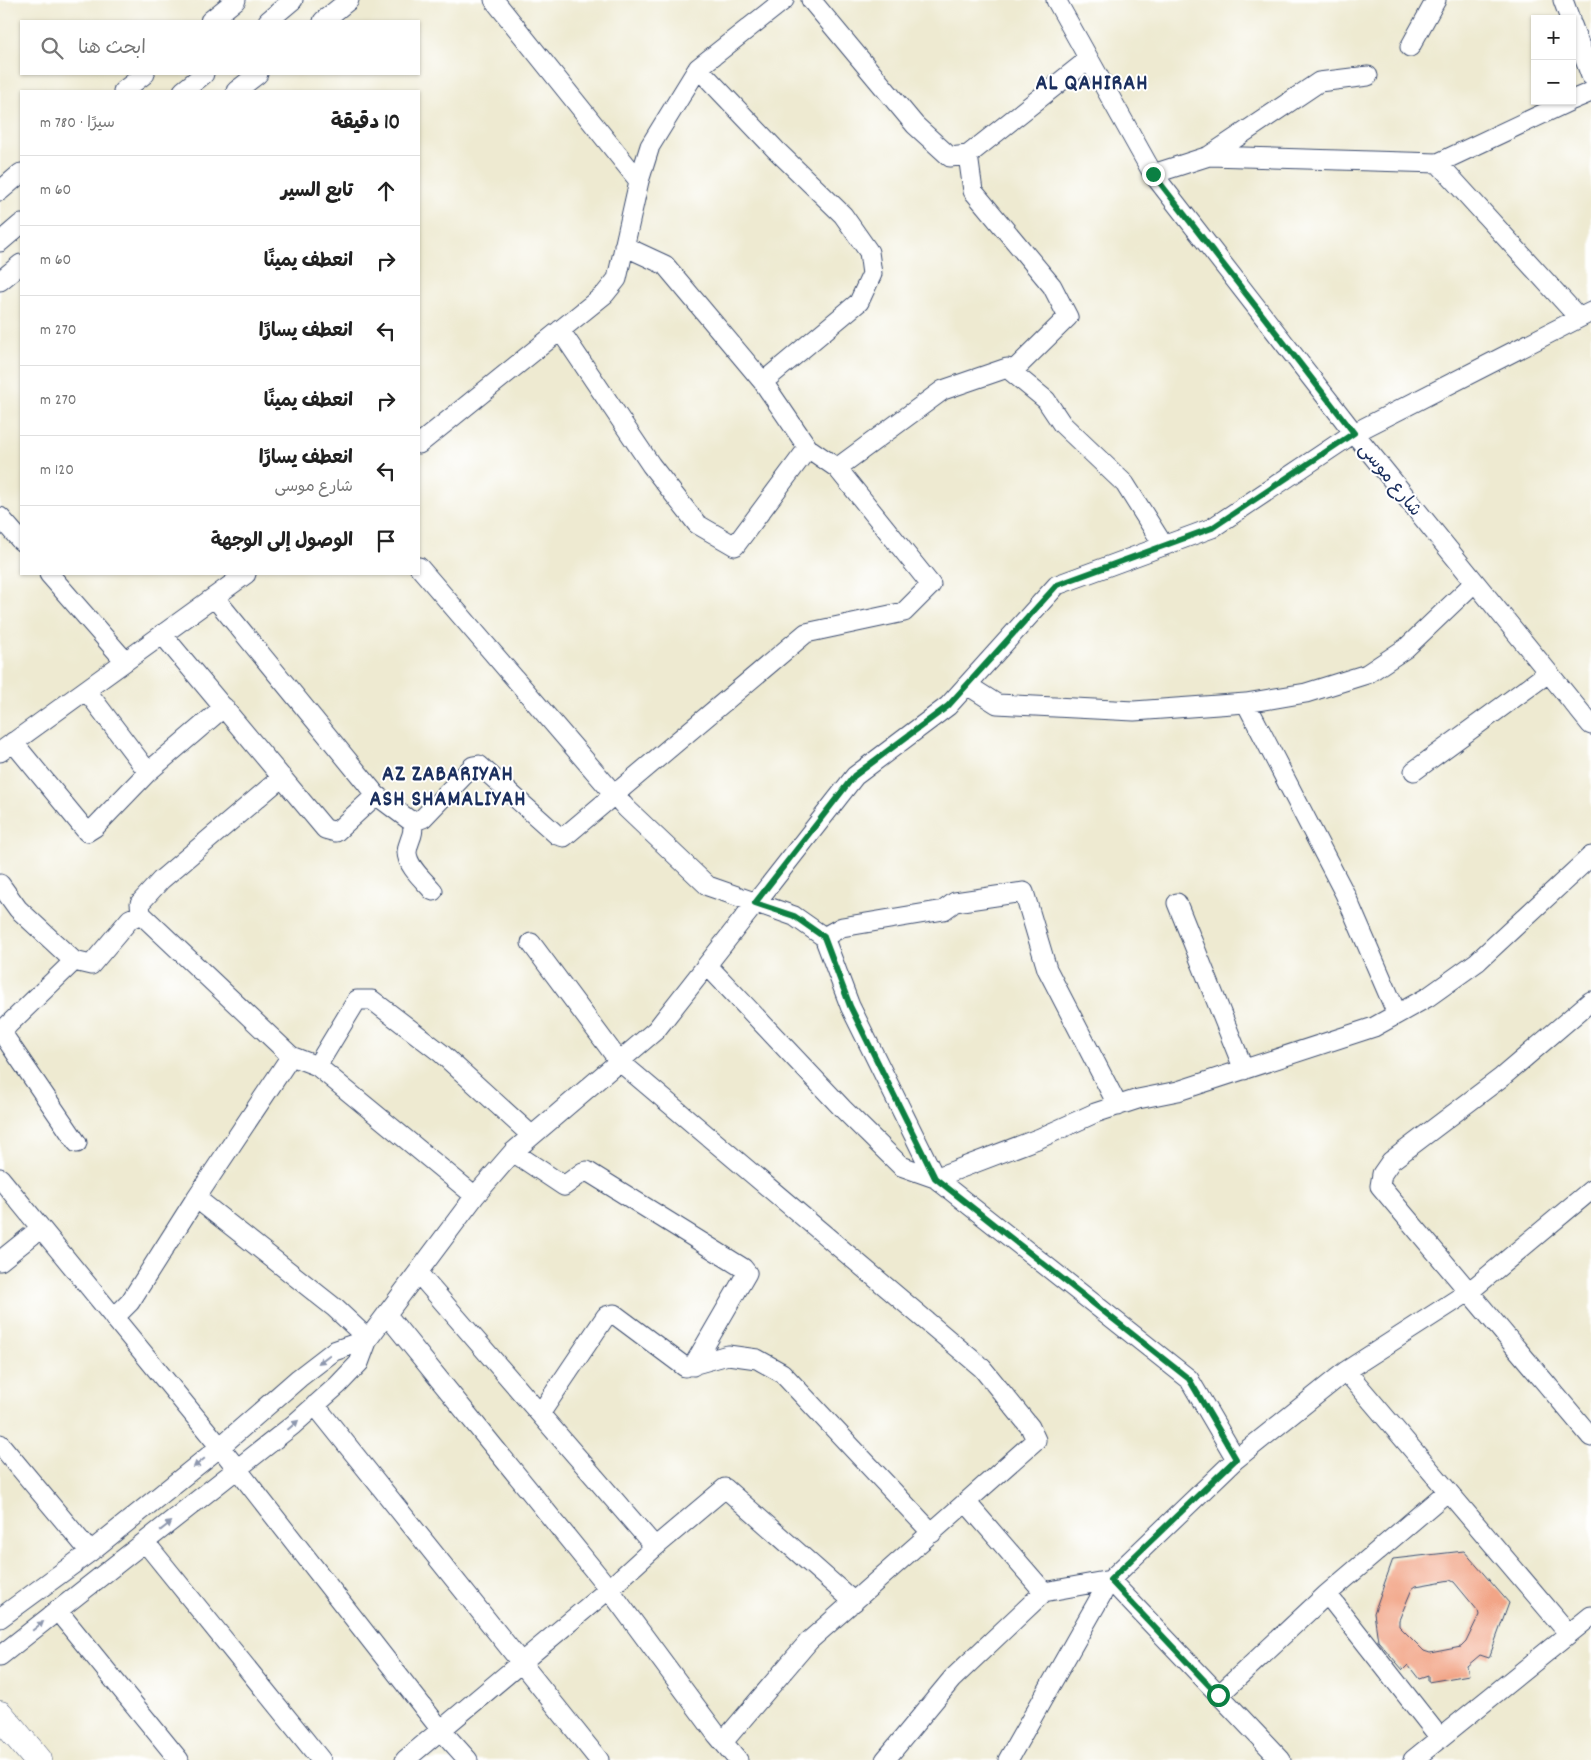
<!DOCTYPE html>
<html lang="ar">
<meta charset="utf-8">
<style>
body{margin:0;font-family:Dekko,"Playpen Sans Arabic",sans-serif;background:#f2f2f2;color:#222;direction:rtl}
.controls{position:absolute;right:15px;top:15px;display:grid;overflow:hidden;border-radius:0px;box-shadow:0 1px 4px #0004}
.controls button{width:45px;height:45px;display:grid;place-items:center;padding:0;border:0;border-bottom:1px solid #e0e0e0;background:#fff;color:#222;font:25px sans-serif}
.stop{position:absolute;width:15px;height:15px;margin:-11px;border:4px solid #0b8043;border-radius:50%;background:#fff}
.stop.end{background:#0b8043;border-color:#fff;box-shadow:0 1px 5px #0008}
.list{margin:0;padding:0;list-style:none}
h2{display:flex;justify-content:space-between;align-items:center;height:65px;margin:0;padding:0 20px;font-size:21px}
h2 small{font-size:16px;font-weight:400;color:#767676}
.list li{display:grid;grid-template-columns:32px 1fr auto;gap:15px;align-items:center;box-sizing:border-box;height:70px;padding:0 20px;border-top:1px solid #e0e0e0}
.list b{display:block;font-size:19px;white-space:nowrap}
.list p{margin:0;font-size:16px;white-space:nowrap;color:#767676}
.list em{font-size:16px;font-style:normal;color:#767676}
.icon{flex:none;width:28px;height:28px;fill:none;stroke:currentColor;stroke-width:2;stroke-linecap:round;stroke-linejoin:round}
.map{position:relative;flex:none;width:1591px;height:1760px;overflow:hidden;direction:ltr}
.search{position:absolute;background:#fff;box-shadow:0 1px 4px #0004;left:20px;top:20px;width:400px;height:55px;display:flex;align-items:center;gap:12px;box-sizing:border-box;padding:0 18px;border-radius:0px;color:#767676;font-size:19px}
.panel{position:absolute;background:#fff;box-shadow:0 1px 4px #0004;left:20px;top:90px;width:400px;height:485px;border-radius:0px;direction:rtl}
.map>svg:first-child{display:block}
</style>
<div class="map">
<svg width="1591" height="1760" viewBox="0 0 1591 1760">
<rect width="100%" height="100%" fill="#fff"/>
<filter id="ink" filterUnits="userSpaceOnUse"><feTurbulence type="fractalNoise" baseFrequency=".02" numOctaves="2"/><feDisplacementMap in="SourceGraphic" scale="10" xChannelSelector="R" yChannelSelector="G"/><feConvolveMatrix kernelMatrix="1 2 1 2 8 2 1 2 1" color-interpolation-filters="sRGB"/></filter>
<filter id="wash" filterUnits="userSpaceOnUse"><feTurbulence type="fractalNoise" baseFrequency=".0096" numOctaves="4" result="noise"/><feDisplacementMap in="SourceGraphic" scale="20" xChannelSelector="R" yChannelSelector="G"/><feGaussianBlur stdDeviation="1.12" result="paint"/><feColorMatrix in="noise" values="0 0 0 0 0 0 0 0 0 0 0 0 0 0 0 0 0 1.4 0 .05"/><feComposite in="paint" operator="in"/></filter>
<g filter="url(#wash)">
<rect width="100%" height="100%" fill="#eeead1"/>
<g id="blocks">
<path fill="#f2a587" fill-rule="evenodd" d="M1464 1551 1509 1603 1489 1658 1480 1655 1467 1666 1469 1675 1428 1682V1676L1419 1679 1408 1665 1403 1670 1378 1641 1374 1613 1393 1559ZM1450 1580 1454 1582 1478 1611 1479 1615 1466 1642 1461 1647 1430 1653 1424 1651 1399 1626V1620L1412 1589 1416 1586Z"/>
</g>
</g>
<g filter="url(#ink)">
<use href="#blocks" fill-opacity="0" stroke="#3b4b6f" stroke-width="1"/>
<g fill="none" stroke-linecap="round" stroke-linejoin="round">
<g stroke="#3b4b6f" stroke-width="21">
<path id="minor" d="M494 0 639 181
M811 0 915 125 950 157 968 155 1089 59
M1056 0 1153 174 1354 433 1591 725
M1563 0 1570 19
M210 21 236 0
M268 21 293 0
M323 21 349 0
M1572 25 1591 76
M1410 47 1436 0
M698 68 776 150 843 215 869 252 872 274 859 302 763 382
M123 91 145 74
M183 91 204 74
M236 91 258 74
M1572 100 1591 92
M968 155 973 191 1052 286 1068 317 1012 372
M1209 156 1319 82 1368 76
M1438 163 1579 318
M1153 174 1209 156 1438 163 1570 101
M0 191 21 173
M0 242 21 224
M0 281 21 264
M560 330 651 465 697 524 735 546 808 448
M419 444 605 294 617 279 639 181 650 146 698 68 784 0
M837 468 943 390 1007 368 1046 400 1062 424 1125 484 1164 546
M0 517 21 541
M419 567 626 808 708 886 794 916 824 937 850 1006 935 1178 1189 1379 1236 1459
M49 574 125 661
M162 634 325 829 336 832 376 795 214 597
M967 685 997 704 1134 711 1246 703 1306 693 1367 674 1406 648 1475 582
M86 690 148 772
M1246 703 1345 894 1397 1014
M13 742 87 832 95 827 148 772 224 707
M0 752 246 574
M1414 771 1548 673
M376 795 412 822 423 818 473 766 479 765 557 835 564 837 806 633 904 612 931 585 837 468 808 448 763 382 665 265 624 246
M412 822C415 837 408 839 407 852 407 867 425 881 433 891
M0 884 18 909 74 961 91 965 130 919 141 914 291 1056 317 1066 475 1196
M1177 903 1244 1070
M141 914 140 903 161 880 282 777
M824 937 842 927 944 910 955 902 1024 892 1047 969 1118 1106
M531 943 619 1061 982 1368 1030 1427 1036 1440 966 1502
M74 961 8 1025 2 1033 77 1143
M707 965 843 1109 901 1166 935 1178 1040 1138 1095 1113 1138 1099 1178 1091 1374 1027 1428 997 1477 962 1591 856
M1591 1001 1502 1077 1391 1161 1382 1174 1380 1186 1591 1437
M317 1066 357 1000H372L441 1053 531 1135
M513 1152 564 1186 583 1172 587 1171 743 1268 747 1273 693 1366
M0 1178 220 1447 441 1730 468 1760
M196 1198 335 1308 368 1339
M0 1261 41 1228
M387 1315 609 1589 717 1735 738 1760
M114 1318 130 1302 196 1198 291 1056
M1346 1371 1569 1634
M315 1405 599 1760
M540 1414 606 1316 614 1314 685 1367 728 1355 757 1359 782 1373 932 1533
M0 1444 90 1552
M145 1542 321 1760
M655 1547 725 1488 854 1602
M1044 1592 1110 1580 1281 1760
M1327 1594 1448 1491
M57 1610 179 1760
M0 1618 90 1552 220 1447 299 1378 334 1351 368 1339
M0 1656 293 1425 338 1385 359 1363 368 1339 475 1196 513 1152 656 1030 855 776 948 706 1057 585 1212 528 1354 433 1591 312
M1219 1695 1327 1594 1440 1738
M723 1742 809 1641 966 1502 1044 1592 952 1679 885 1760
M405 1760 609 1589 655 1547 418 1273
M1008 1760 1110 1580 1236 1459 1346 1371 1470 1291 1591 1190
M1413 1760 1591 1616"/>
</g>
<g stroke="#3b4b6f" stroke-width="29">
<path id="highway" d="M0 1715 38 1760"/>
</g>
<use href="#minor" stroke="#fff" stroke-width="19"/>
<use href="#highway" stroke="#fff" stroke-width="28"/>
</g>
<defs><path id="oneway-solid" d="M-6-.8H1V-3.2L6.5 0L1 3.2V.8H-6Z" transform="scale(1.25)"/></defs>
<g fill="#8d97ae">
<use href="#oneway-solid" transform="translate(324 1359) rotate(143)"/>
<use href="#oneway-solid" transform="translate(293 1425) rotate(-41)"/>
<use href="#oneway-solid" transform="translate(199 1463) rotate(141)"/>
<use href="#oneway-solid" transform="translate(166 1526) rotate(-38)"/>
<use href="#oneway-solid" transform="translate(38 1626) rotate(-39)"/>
</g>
</g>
<g fill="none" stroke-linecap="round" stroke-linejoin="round" filter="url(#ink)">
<path stroke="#0b8043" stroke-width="6" d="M1153 174 1354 433 1212 528 1057 585 948 706 854 776 755 903 794 916 824 937 850 1006 935 1178 1189 1379 1236 1459 1110 1580 1218 1695"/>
</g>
<g text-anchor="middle" stroke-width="4" stroke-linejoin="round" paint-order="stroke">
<g font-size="18" fill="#1b2f5e" stroke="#fff">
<text transform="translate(1391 479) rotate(51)" y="6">شارع موسى</text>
</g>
<g font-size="22" font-weight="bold" letter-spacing="1" fill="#1b2f5e" stroke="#fff">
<text x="1092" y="89">AL QAHIRAH</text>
<text x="448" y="780">AZ ZABARIYAH<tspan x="448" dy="25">ASH SHAMALIYAH</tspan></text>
</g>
</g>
</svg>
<div class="controls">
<button>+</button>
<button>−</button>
</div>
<div class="stop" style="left:1218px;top:1695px"></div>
<div class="stop end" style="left:1153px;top:174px"></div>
<div class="search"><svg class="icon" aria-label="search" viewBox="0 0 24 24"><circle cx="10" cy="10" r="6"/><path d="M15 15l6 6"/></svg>ابحث هنا</div>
<section class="panel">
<h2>10 دقيقة<small>سيرًا · 780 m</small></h2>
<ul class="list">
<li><svg class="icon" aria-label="ahead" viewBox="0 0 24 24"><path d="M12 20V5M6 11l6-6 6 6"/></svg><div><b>تابع السير</b></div><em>60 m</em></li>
<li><svg class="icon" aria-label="right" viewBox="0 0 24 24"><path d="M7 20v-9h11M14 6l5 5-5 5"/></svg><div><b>انعطف يمينًا</b></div><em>60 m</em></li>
<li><svg class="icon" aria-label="left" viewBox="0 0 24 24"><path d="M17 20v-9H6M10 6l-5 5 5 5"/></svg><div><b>انعطف يسارًا</b></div><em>270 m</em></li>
<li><svg class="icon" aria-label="right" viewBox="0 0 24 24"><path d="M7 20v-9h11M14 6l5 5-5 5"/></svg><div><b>انعطف يمينًا</b></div><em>270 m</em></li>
<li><svg class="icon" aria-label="left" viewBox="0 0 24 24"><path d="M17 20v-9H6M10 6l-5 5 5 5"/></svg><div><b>انعطف يسارًا</b><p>شارع موسى</p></div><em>120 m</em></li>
<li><svg class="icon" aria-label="arrive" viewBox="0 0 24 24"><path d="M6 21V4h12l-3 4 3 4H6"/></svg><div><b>الوصول إلى الوجهة</b></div></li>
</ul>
</section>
</div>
